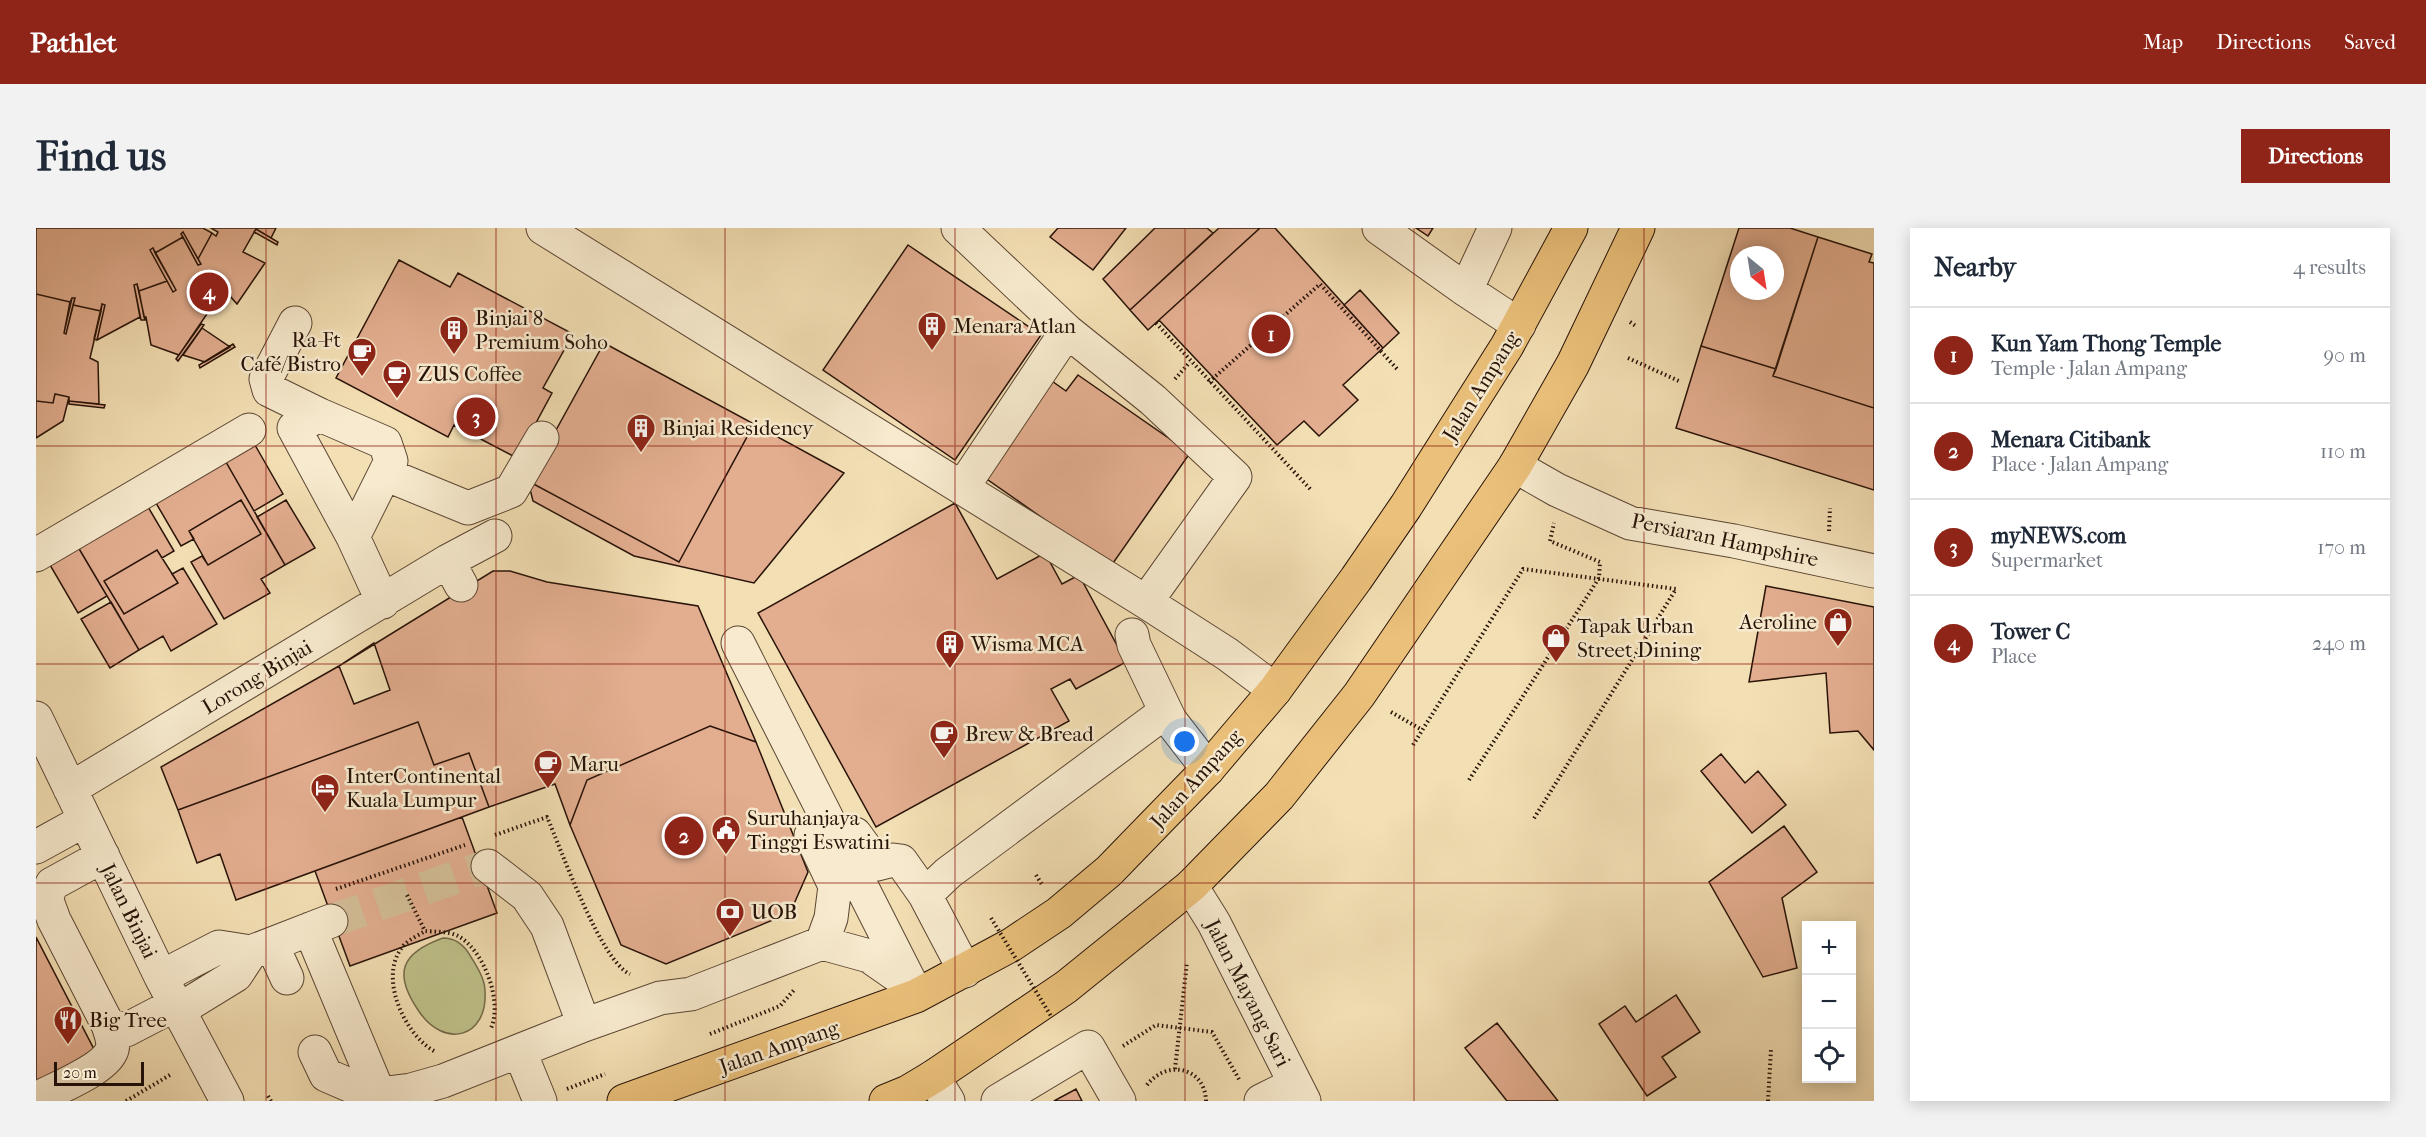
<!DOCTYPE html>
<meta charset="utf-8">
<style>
body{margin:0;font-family:"IM FELL French Canon",serif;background:#f2f2f3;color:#1f2937}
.controls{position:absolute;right:18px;bottom:18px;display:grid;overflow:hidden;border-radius:0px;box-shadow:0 3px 15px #0003}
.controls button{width:54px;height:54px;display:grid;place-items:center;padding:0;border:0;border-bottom:2px solid #e0e1e3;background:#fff;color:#1f2937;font:30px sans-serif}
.compass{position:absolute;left:1694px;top:18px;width:54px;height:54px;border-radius:50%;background:#fff;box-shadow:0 3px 15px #0003;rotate:150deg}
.scale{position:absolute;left:18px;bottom:15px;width:90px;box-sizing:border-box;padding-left:6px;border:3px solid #281308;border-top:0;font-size:16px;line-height:21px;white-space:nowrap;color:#281308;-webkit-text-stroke:4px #f7eace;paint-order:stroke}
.you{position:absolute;left:1149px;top:514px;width:21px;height:21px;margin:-15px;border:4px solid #fff;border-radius:50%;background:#1a73e8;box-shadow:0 0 0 9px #1a73e833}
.badge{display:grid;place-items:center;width:39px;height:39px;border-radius:50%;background:#8f2418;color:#fff;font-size:20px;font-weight:700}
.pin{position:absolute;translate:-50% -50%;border:3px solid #fff;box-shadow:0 2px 6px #0006}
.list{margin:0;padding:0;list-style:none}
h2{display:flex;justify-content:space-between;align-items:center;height:78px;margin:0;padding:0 24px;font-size:26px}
h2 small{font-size:20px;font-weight:400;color:#747a83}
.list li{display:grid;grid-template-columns:39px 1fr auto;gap:18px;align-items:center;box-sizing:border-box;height:96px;padding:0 24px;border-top:2px solid #e0e1e3}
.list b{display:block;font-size:22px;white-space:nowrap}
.list p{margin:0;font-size:20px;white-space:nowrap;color:#747a83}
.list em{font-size:20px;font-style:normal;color:#747a83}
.icon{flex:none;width:33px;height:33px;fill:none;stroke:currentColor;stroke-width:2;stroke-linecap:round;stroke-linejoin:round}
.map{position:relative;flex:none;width:1838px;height:873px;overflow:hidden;border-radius:0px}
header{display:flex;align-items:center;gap:36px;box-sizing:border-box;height:84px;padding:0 30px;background:#8f2418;color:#fff}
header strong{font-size:28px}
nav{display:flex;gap:33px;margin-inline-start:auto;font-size:21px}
.intro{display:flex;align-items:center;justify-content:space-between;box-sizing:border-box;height:144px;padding:0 36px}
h1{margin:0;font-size:42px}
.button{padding:15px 27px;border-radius:0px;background:#8f2418;color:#fff;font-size:21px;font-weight:700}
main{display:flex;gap:36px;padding:0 36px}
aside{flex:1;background:#fff;border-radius:0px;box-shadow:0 3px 15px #0003}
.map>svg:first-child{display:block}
</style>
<header>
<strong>Pathlet</strong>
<nav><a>Map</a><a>Directions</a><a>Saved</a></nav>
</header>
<div class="intro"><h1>Find us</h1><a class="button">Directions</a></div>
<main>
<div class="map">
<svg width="1838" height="873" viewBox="0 0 1838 873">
<rect width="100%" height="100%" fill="#f3dfb4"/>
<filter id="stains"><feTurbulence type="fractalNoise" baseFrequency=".00333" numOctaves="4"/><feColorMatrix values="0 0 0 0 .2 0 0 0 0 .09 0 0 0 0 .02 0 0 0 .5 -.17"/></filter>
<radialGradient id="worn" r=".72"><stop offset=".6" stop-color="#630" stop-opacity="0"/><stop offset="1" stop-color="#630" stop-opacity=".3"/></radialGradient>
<path fill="#bfc18a" stroke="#746a49" stroke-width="1.5" d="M407 710C420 710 429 718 435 729 441 739 449 751 449 763 452 810 408 822 382 782 357 745 365 725 407 710Z"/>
<path fill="#e3ae90" stroke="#281308" stroke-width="1.5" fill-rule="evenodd" d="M0 0H167L176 5 162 31 147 4 145 6 147 9 119 25 117 20 114 22 131 53 103 63 101 56 98 57 104 89 61 112 69 77 66 76 65 83 37 77 39 70H36L34 74 0 66Z
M175 0H240L235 10 220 1 207 24 229 35 201 76 193 67 179 74 143 127 115 117 110 89H108L103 63 131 53 137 64 140 62 119 25 147 9 162 37 165 36 162 31 176 5 180 8 182 4Z
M1022 0H1090L1057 42 1014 9Z
M1119 0H1171L1177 5 1094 82 1067 51Z
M1183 0H1224L1112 102 1094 82Z
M1224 0H1239L1347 120 1307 157 1322 172 1283 208 1268 193 1241 217 1123 92Z
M1380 0H1397L1392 8Z
M1703 0H1754L1782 9 1740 141 1665 118ZM1703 27H1739V63H1703Z
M220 1 242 14 241 17 218 4Z
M147 4 165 36 162 37 145 6Z
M1782 9 1836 26 1833 34 1838 35V180L1737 148Z
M872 17 1005 107 919 232 787 142Z
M117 20 140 62 137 64 114 22Z
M363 32 414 59 422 45 537 106 507 160 516 165 481 230 418 197 412 209 300 150Z
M101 56 109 92H105L98 57Z
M1324 62 1363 105 1347 120 1308 77Z
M0 66 34 74 28 105 30 106 37 77 65 83 54 130 62 134 63 176 33 173V169L19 166 17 175 0 173Z
M36 70H39L30 106 28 105Z
M66 76 69 77 61 112 58 111Z
M165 96 168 97 142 133 140 131Z
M166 100 194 119 169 134 147 127Z
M568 115 718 196 643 334 492 253Z
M197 116 199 119 164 140 163 137Z
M1665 118 1740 141 1737 148 1838 180V262L1640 200Z
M1042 147 1154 225 1075 338 945 247 1013 151 1030 163Z
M19 166 33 169 27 193 0 210V173L17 175Z
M33 173 69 177 68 180 33 176Z
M718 196 808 245 718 355 598 328 497 273 492 253 643 334Z
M219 217 247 266 218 283 190 234Z
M190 234 249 337 225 351 234 365 188 391 155 334 166 328 172 337 225 306 205 272 153 303 158 311 145 318 113 263Z
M105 267 138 323 126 330 121 322 68 353 88 386 142 355 136 346 147 340 181 396 135 423 127 408 103 422 42 319Z
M205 272 225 306 172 337 153 303Z
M250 272 279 320 249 337 221 289Z
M919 275 961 351 1009 325 1026 356 1043 347 1090 434 1040 461 1034 451 1015 461 1033 493 840 599 722 385Z
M42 319 71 368 42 385 14 337Z
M121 322 142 355 88 386 68 353Z
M457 343H474L511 354 662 378 720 514 674 498 551 552 534 597 519 556 453 579 433 525 398 537 382 494 142 582 125 539 303 438Z
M1730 358 1838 379V522L1822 503 1794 505 1790 445 1713 454Z
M75 374 103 422 74 440 45 391Z
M338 415 354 462 318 476 303 438Z
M382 494 398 537 433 525 453 579 200 672 184 626 161 635 142 582Z
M674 498 720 514 772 644 754 685 630 736 585 717 534 597 551 552Z
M1685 526 1709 555 1722 543 1750 577 1716 605 1665 543Z
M426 589 461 685 314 738 279 643Z
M1748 598 1781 644 1746 670 1761 740 1727 749 1673 654Z
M0 709 61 827 0 858Z
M1640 767 1664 804 1626 829 1640 849 1611 868 1563 796 1589 778 1600 794Z
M1461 795 1522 873H1471L1429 820Z
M1040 861 1046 873H1018Z"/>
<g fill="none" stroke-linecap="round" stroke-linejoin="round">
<path stroke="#d5c09a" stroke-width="33" stroke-dasharray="33 16" stroke-linecap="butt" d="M295 693 452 638"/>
<g stroke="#5b4633" stroke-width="35">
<path id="minor" d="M507 0 1110 374 1191 426 1239 462
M922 0 1031 103 1117 172 1199 249 1110 374
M1343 0 1430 62 1483 97
M1430 62 1459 0
M259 95 230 151 233 162 284 187
M1479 238 1521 262 1594 295 1698 313 1838 343
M349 246 432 280 475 263 506 210
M926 260 1031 103
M317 309 355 233 349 215 284 187 258 200 317 309 347 374
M0 327 213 202
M412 333 425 357
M1096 407 1098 417 1134 492
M702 415 875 756
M0 490 125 749 191 873
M34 561 412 333 459 308
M819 606 841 636 857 632 865 633 889 667
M775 607 799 658 795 690 786 715
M0 619 49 592
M452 638 491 668 511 698 548 797
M1155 658 1178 695 1268 873
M274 701 343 866 375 862 407 853 548 797 624 770 655 766 786 715 833 728 876 758
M236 717 251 750
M929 743 889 667 912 645 1121 490 1134 492 1172 541
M125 749 183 719 215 724 295 693
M143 782 200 747 215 724
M72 797 90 802 140 776
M279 824 290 847 327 863 343 866
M484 824 504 873
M897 849 912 873
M0 871C18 861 66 843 75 824 79 816 75 806 72 797L18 692 10 670 16 656 67 628
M962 873 1052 819 1083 873
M1225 873 1259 856"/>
</g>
<g stroke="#281308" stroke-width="35">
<path id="major" d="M588 873 880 768 975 717 1023 685 1073 643 1172 541 1239 462 1320 351 1370 278 1471 118 1535 0
M850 873 872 864 897 849 1030 759 1155 658 1243 568 1323 467 1479 238 1537 136 1602 0"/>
</g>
<path stroke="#281308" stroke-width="4" stroke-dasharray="1.5 3" stroke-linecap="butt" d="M1594 94 1601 99
M1120 95 1275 262
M1592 130 1643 153
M1139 151 1154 134
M1173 154 1284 56 1361 141
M1793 303 1794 280
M1355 484 1386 502
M1377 517 1487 341 1640 361 1497 592
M1433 552 1563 350 1564 334 1514 313 1518 295
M459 607 511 589C525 621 565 734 594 746
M1000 647 1007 658
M300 661 429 617
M371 667 389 703
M674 806 744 778 758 762
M1087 818 1120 797 1176 804 1204 853
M398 823C368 806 340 746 369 716 374 711 383 707 389 703 398 704 413 703 422 708 448 722 467 774 455 800
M1139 841 1151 734
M1111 857C1131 831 1169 839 1170 873
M531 861 569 846
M232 868 235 873
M90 873 134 847
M1732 873 1735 821"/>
<use href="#minor" stroke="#f7eace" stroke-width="33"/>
<use href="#major" stroke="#eac07a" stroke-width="33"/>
<path stroke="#281308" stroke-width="4" stroke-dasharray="1.5 3" stroke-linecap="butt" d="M955 690 1015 788"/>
</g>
<path fill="none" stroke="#8f2418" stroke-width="1.5" stroke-opacity="0.55" d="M230 0V873M460 0V873M689 0V873M919 0V873M1149 0V873M1378 0V873M1608 0V873M0 218H1838M0 436H1838M0 655H1838"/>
<defs>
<g id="building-pin" transform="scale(1.5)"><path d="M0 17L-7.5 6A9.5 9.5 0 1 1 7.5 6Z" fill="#8f2418" stroke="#f7eace"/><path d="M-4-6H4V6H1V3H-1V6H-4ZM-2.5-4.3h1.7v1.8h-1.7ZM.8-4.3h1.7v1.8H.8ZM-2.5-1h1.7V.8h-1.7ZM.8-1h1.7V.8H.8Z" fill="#fff"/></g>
<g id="cafe-pin" transform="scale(1.5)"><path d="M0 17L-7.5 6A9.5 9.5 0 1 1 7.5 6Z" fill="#8f2418" stroke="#f7eace"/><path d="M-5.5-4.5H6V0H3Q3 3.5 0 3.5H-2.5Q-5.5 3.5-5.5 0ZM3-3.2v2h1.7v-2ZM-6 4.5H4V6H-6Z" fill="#fff"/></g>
<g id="shop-pin" transform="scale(1.5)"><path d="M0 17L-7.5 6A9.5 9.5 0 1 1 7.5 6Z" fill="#8f2418" stroke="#f7eace"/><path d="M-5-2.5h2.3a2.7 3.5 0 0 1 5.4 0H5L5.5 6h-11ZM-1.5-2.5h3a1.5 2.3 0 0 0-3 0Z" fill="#fff"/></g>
<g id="hotel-pin" transform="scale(1.5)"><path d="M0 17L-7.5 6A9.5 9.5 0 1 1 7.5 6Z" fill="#8f2418" stroke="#f7eace"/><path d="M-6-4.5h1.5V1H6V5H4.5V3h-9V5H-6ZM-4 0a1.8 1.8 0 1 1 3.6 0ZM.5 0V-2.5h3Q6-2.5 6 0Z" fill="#fff"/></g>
<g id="civic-pin" transform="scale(1.5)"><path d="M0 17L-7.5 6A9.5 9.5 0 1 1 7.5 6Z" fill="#8f2418" stroke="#f7eace"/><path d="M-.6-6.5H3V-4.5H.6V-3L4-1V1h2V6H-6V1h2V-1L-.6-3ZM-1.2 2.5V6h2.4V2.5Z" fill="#fff"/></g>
<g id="bank-pin" transform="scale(1.5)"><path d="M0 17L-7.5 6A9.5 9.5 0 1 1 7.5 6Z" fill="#8f2418" stroke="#f7eace"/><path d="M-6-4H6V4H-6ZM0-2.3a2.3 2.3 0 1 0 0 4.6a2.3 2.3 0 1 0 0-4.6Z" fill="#fff"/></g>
<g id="restaurant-pin" transform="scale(1.5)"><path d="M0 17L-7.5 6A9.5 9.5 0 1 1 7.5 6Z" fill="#8f2418" stroke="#f7eace"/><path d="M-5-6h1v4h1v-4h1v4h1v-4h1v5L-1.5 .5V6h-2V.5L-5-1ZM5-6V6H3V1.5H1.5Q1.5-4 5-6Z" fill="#fff"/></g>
</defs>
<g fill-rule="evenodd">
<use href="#building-pin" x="896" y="98"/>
<use href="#building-pin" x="418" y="102"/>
<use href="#cafe-pin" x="326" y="124"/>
<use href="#cafe-pin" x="361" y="146"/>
<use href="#building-pin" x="605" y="200"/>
<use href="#shop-pin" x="1802" y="394"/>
<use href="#shop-pin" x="1520" y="410"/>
<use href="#building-pin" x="914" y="416"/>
<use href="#cafe-pin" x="908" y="506"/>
<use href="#cafe-pin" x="512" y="536"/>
<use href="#hotel-pin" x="289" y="560"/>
<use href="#civic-pin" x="690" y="602"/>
<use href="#bank-pin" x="694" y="684"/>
<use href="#restaurant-pin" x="32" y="792"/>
</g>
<g text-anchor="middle" stroke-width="5" stroke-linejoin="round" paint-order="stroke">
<g font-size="21" fill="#281308" stroke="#f7eace" text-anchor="start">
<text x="439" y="97">Binjai 8<tspan x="439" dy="24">Premium Soho</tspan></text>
<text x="917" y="105">Menara Atlan</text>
<text x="305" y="119" text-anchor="end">Ra-Ft<tspan x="305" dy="24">Café/Bistro</tspan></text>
<text x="382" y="153">ZUS Coffee</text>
<text x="626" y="207">Binjai Residency</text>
<text x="1781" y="401" text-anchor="end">Aeroline</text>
<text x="1541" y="405">Tapak Urban<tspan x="1541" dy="24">Street Dining</tspan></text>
<text x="935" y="423">Wisma MCA</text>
<text x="929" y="513">Brew &amp; Bread</text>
<text x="533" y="543">Maru</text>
<text x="310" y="555">InterContinental<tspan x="310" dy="24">Kuala Lumpur</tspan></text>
<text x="711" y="597">Suruhanjaya<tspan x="711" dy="24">Tinggi Eswatini</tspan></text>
<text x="715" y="691">UOB</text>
<text x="53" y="799">Big Tree</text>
</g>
<g font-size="21" fill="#281308" stroke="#f7eace">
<text transform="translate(1445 158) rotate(-58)" y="7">Jalan Ampang</text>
<text transform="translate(1689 312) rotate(12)" y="7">Persiaran Hampshire</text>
<text transform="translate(221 449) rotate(-31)" y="7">Lorong Binjai</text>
<text transform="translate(1160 551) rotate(-48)" y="7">Jalan Ampang</text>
<text transform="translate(93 683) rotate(64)" y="7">Jalan Binjai</text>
<text transform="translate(1212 765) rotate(63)" y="7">Jalan Mayang Sari</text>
<text transform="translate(743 819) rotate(-19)" y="7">Jalan Ampang</text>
</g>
</g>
<rect width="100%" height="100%" filter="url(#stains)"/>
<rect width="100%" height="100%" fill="url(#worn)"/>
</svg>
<div class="controls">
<button>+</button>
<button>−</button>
<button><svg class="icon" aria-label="locate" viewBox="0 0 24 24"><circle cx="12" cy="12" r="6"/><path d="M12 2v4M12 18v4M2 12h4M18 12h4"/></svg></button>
</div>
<svg class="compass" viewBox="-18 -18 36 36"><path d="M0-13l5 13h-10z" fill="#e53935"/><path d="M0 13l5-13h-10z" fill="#747a83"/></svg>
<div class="scale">20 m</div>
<div class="you"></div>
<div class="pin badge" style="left:1235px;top:106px">1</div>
<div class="pin badge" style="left:648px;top:608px">2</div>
<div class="pin badge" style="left:440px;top:189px">3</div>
<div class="pin badge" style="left:173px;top:64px">4</div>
</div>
<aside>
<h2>Nearby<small>4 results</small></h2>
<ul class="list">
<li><span class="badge">1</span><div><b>Kun Yam Thong Temple</b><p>Temple · Jalan Ampang</p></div><em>90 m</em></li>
<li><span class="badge">2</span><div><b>Menara Citibank</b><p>Place · Jalan Ampang</p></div><em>110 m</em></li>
<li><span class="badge">3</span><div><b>myNEWS.com</b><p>Supermarket</p></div><em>170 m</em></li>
<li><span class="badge">4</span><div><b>Tower C</b><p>Place</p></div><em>240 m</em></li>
</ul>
</aside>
</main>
